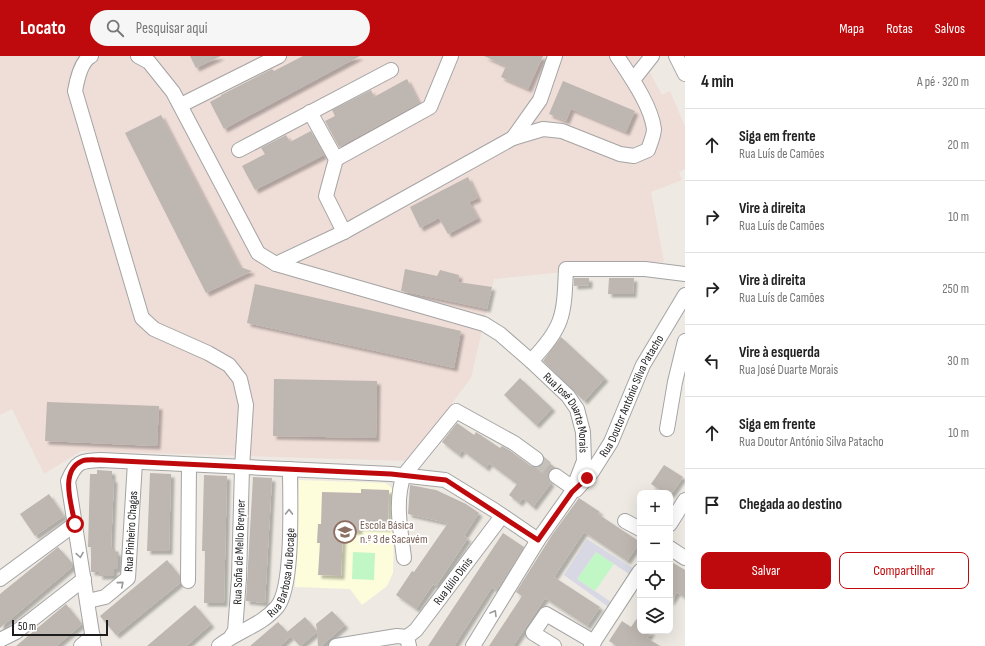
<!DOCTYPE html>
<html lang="pt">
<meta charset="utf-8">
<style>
body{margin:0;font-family:"Sofia Sans Condensed",sans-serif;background:#f6f6f6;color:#222}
.controls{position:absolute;right:12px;bottom:12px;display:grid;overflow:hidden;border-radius:8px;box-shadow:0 4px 16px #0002}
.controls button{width:36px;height:36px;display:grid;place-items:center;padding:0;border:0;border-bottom:1px solid #e0e0e0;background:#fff;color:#222;font:20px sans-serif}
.scale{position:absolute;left:12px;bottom:10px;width:96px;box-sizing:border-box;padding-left:4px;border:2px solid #1d1d1d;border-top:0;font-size:11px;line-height:14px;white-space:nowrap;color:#1d1d1d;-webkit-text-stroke:3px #fff;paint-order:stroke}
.stop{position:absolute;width:12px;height:12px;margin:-9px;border:3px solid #bf0a0d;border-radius:50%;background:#fff}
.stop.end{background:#bf0a0d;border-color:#fff;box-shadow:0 1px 4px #0008}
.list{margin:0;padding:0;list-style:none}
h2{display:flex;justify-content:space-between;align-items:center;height:52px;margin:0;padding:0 16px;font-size:17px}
h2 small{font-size:13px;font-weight:400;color:#767676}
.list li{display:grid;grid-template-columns:26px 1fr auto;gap:12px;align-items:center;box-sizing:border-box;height:72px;padding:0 16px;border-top:1px solid #e0e0e0}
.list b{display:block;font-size:15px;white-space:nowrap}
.list p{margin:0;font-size:13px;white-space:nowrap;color:#767676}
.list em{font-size:13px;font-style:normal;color:#767676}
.actions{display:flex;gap:8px;padding:12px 16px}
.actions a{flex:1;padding:9px 0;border:1px solid #bf0a0d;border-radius:8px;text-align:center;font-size:14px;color:#bf0a0d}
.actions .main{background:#bf0a0d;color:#fff}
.icon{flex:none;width:22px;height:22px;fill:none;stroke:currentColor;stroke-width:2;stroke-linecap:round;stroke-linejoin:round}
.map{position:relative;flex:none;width:685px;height:590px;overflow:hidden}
header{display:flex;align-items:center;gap:24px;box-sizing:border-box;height:56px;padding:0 20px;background:#bf0a0d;color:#fff}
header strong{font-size:19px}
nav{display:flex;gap:22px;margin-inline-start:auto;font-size:14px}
.search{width:280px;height:36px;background:#f6f6f6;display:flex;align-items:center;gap:10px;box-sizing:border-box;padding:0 14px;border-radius:22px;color:#767676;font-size:15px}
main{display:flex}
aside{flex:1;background:#fff}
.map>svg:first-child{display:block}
</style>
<header>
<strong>Locato</strong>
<div class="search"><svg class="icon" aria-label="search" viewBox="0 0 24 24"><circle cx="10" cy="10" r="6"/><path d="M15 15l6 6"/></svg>Pesquisar aqui</div>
<nav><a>Mapa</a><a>Rotas</a><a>Salvos</a></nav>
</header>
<main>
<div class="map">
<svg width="685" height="590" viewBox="0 0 685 590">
<defs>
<filter id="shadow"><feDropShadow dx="3.5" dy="3.5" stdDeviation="1" flood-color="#0004"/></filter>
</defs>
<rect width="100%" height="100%" fill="#eeeae3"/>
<path fill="#fdfddc" d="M299 424 385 427 390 430 395 436 393 517 387 530 362 549 350 533 295 531Z"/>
<path fill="#efddd7" d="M0 0H641L662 39 670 35 685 71V113L679 116 682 124 651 136 664 206 494 223 471 322 408 405 81 395 44 418 12 353 0 359Z"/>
<path fill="#c1f6c5" d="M353 496 375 497 374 524 352 523Z
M596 496 614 508 595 535 577 523Z"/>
<path fill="#d7d8e3" d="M587 483 639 516 635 522 596 496 577 523 617 550 614 555 564 519Z"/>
<path fill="#beb6b0" filter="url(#shadow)" d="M190 0H221L196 12Z
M303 0H360L224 73 210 46 221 40V39L272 13 274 15Z
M484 0H543L528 33 501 21 506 10Z
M407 23 419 47 339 91 325 65 335 60 332 54 371 34 374 41Z
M563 25 635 55 626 76 571 53 566 65 549 58Z
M161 59 240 211 252 215 206 237 125 77Z
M311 75 324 99 255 134 242 110 265 98 261 92 286 79 290 86Z
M468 121 478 142 469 146 478 162 448 178 439 162 420 172 410 151Z
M405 213 437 220 440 214 459 219 458 226 492 231 487 253 401 235Z
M574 222H589V229L574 230Z
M609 222H634L633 238H608Z
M255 228 461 275 454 312 247 267Z
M561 281 605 322 584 345 543 305Z
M520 322 552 352 536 369 504 339Z
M274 323 377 325 376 382 273 380Z
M47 346 159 350 157 390 45 385Z
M457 367 474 379 476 376 500 392 502 390 509 394 531 410 540 411 544 403 556 412 549 415 548 423 551 427 533 451 523 442 519 447 509 439 517 428 489 407 486 412 462 394 459 399 442 386Z
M664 409 683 421 670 440V437H665L651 428Z
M97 414 112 415V423H114L111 492H115V496H118V513H114V520H99V516H91V491H88L90 418H97Z
M150 417 171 418 169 495H147Z
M204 419 227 420 224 547H204L205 495H202Z
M253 421 272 422 265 547 246 545Z
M410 429 436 434 466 448 479 457 464 480 468 482 436 530 433 528 416 553 396 539 412 515 414 516 448 467 408 458Z
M361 433 389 434 388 472 359 471V475H343L341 520 318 519 320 487H317L318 468H321L322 436 361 437Z
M49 438 64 460 35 480 20 458Z
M579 442 600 456 598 458 640 486 627 505 584 476 554 521 600 551 587 570 545 542 513 590H489L522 540 516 536 552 479Z
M503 477 524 491 502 527 496 534 492 531 454 590H428Z
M58 491 72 507V511L0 572V538Z
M167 504 180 520V527L116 579 100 560Z
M670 505 685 514V542L677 536 670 547Z
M66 548 82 568 62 585 56 590H16Z
M195 549 211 568 186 590H147Z
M332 555 345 569 321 590H318L317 576 300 590 287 576 305 561 317 575 316 568Z
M640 558V575H652L647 582 660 590H617L609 585 622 565 631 571Z
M278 566 291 580 280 590H250Z"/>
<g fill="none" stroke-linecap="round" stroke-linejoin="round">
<path stroke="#c4c1bb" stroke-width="14" stroke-dasharray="14 7" stroke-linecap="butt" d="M536 403 556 420"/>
<g stroke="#a4a4a4" stroke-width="16">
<g id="minor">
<path d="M91 0C81 5 77 24 75 35L142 262 154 273 208 297 229 309 240 323 246 349 242 412 239 522 235 575 232 579"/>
<path d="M138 0 149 6 173 36 258 197 276 208 344 176 513 82 543 73 562 75 620 98 634 100 648 94C650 88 654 79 654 73 651 49 630 20 617 0"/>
<path d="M676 0 685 18"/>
<path d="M633 24 652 0"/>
<path d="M181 49 279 0"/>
<path d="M310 56 336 103 326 140 344 176"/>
<path d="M513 82 540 44 555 0"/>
<path d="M239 94 391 14"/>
<path d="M336 103 430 51 451 0"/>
<path id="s1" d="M276 208 484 268 500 278 531 305 568 340 577 353 583 376 584 405 572 436 538 484 473 590"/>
<path d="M531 305C564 271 564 259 566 213H645L685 218"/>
<path d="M667 373 675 326 685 285"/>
<path d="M556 420 573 432"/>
<path id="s2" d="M576 434 592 416 611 386 643 309 685 239"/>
<path d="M625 465 640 473"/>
<path d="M670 468 685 444"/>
<path d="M670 492 685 502"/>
<path d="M404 502C401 476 394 445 404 419L456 355 514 387 536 403"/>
<path d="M0 523 75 468"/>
<path d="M188 525 189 409"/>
<path id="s3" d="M88 545 105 541 128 522 135 406"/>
<path d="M0 584 16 576 84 523"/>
<path d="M81 590 93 580"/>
<path d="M94 590 68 425C76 405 81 405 101 404L391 418 445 424 494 454 538 484"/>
<path id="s4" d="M219 590C237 575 261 570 277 551 294 531 290 443 290 413"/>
<path d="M336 590 397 580 407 581"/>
<path id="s5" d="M409 590 407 581 416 574 502 460"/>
<path d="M554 590 533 577 546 558 594 586"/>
<path d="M591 590 640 515"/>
</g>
</g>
<use href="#minor" stroke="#fff" stroke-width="14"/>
</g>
<defs><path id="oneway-chevron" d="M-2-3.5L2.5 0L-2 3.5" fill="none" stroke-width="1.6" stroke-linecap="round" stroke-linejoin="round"/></defs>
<g stroke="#999">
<use href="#oneway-chevron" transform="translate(289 456) rotate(-89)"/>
<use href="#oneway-chevron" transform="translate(80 499) rotate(81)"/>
<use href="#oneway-chevron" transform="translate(121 528) rotate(-40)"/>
<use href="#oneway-chevron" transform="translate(494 557) rotate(-59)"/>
</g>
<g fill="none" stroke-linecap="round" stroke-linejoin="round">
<path stroke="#bf0a0d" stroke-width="5" d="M75 468C72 450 59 415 82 405 87 403 95 404 101 404L391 418 446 424 538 484 572 436 587 422"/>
</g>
<defs>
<g id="school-ring" transform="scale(1.15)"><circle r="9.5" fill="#fff" stroke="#8d6e63" stroke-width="1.5"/><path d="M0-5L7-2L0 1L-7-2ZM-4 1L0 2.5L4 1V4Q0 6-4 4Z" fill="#8d6e63"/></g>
</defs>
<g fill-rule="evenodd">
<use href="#school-ring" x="345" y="476"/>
</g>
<g text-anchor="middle" stroke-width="3.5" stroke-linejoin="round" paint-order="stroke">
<g font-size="12" fill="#1d1d1d" stroke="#fff">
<text dy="4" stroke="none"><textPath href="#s2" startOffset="110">Rua Doutor António Silva Patacho</textPath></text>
<text dy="4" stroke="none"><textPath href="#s1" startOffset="342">Rua José Duarte Morais</textPath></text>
<text dy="4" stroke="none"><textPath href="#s3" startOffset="94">Rua Pinheiro Chagas</textPath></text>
<text transform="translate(239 496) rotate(-88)" y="4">Rua Sofia de Mello Breyner</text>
<text dy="4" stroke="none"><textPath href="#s4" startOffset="105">Rua Barbosa du Bocage</textPath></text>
<text dy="4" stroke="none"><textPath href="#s5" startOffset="82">Rua Júlio Dinis</textPath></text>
</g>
<g font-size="12" fill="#785e54" stroke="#fff" text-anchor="start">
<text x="360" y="473">Escola Básica<tspan x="360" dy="14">n.º 3 de Sacavém</tspan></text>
</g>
</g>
</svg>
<div class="controls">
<button>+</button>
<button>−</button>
<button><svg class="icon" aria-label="locate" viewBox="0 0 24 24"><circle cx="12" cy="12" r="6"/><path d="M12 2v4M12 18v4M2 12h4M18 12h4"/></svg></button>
<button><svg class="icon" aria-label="layers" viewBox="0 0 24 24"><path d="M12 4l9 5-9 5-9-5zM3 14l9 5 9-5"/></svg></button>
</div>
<div class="scale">50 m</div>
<div class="stop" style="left:75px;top:468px"></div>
<div class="stop end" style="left:587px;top:422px"></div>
</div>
<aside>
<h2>4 min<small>A pé · 320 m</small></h2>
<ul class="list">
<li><svg class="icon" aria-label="ahead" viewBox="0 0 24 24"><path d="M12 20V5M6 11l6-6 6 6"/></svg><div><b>Siga em frente</b><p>Rua Luís de Camões</p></div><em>20 m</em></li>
<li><svg class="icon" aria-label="right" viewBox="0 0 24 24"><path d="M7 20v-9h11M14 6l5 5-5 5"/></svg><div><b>Vire à direita</b><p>Rua Luís de Camões</p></div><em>10 m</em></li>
<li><svg class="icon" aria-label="right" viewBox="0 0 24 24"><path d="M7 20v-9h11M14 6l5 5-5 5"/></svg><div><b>Vire à direita</b><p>Rua Luís de Camões</p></div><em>250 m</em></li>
<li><svg class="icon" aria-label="left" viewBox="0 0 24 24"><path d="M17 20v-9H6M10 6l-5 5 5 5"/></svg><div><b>Vire à esquerda</b><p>Rua José Duarte Morais</p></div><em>30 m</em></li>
<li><svg class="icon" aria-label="ahead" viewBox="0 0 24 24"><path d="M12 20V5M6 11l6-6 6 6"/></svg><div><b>Siga em frente</b><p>Rua Doutor António Silva Patacho</p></div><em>10 m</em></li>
<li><svg class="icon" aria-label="arrive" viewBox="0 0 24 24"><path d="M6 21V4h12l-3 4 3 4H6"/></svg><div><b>Chegada ao destino</b></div></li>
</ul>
<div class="actions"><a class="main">Salvar</a><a>Compartilhar</a></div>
</aside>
</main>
